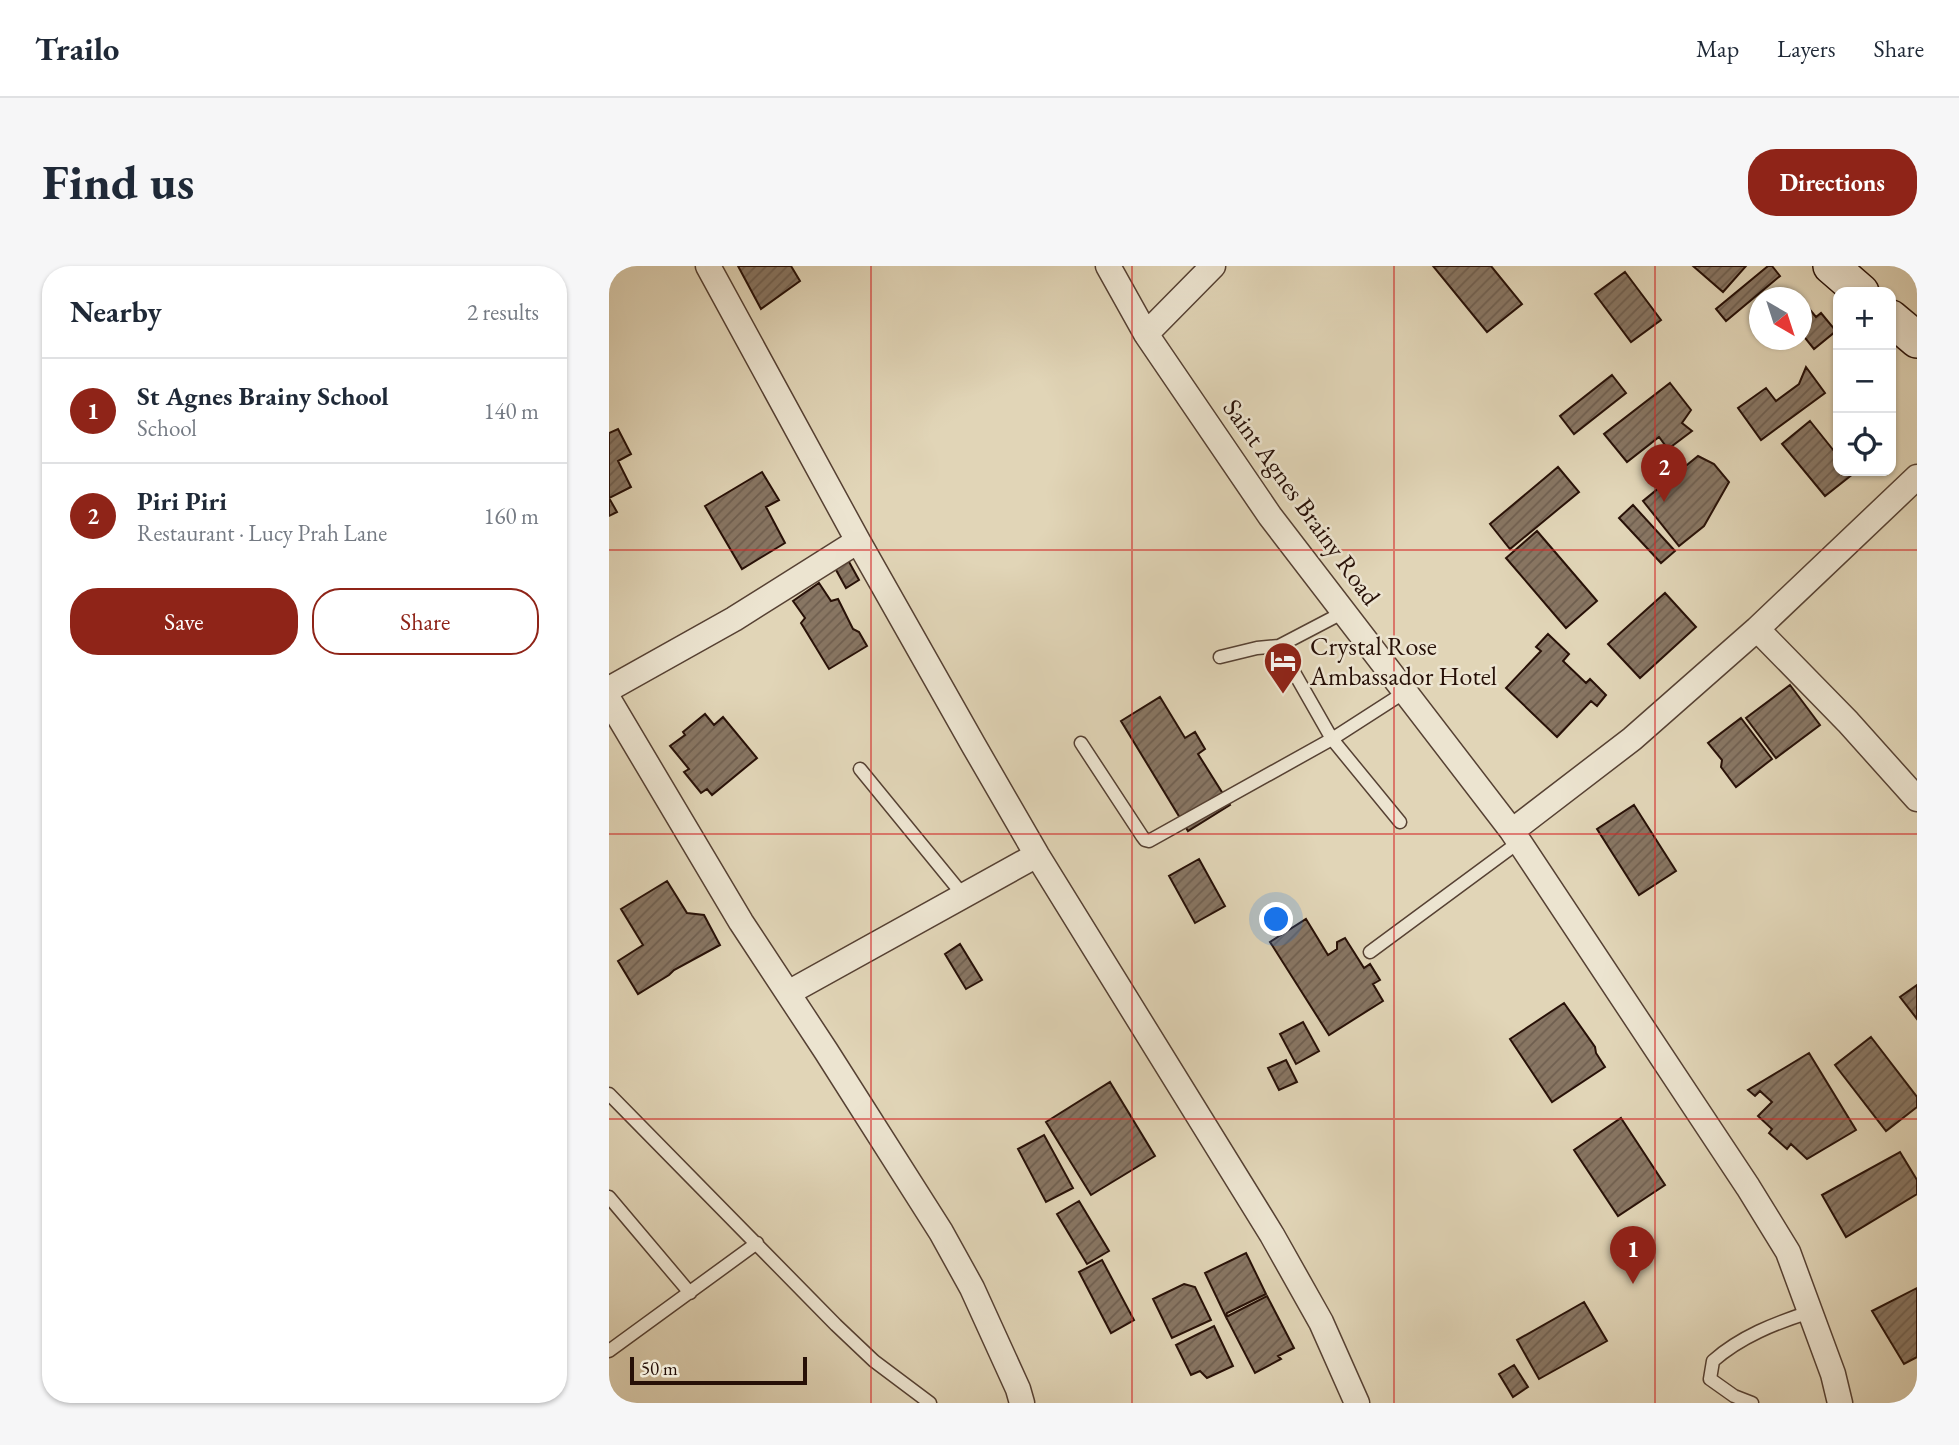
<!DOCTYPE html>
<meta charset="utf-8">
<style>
body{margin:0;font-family:"EB Garamond",serif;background:#f6f6f7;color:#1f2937}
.controls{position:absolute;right:21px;top:21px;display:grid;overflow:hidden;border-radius:14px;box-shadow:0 2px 5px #0004}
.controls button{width:63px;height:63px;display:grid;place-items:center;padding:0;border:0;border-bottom:2px solid #e0e1e3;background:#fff;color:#1f2937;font:35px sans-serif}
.compass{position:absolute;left:1140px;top:21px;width:63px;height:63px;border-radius:50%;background:#fff;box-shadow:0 2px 5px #0004;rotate:141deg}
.scale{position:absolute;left:21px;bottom:18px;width:177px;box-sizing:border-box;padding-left:7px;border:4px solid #271007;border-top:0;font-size:19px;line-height:24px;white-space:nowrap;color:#271007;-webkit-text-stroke:5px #ece4d0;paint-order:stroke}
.you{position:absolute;left:668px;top:654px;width:24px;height:24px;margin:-18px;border:5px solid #fff;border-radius:50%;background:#1a73e8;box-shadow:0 0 0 10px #1a73e833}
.badge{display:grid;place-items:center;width:46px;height:46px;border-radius:50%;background:#8f2418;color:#fff;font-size:23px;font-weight:700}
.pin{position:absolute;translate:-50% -58px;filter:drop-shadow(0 2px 4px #0008)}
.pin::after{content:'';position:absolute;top:37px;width:24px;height:21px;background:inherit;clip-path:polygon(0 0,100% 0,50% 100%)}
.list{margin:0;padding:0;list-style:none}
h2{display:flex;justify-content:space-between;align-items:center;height:91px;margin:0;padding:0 28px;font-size:30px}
h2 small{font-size:23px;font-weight:400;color:#747a83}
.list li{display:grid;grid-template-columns:46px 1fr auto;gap:21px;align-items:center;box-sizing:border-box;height:105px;padding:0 28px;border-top:2px solid #e0e1e3}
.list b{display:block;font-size:26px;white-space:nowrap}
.list p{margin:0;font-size:23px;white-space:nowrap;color:#747a83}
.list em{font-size:23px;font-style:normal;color:#747a83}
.actions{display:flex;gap:14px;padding:21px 28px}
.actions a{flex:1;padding:16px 0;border:2px solid #8f2418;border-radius:28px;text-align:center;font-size:24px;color:#8f2418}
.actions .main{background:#8f2418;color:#fff}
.icon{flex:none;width:38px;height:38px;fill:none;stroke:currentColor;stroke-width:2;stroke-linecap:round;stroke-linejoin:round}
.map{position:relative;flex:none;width:1308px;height:1137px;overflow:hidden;border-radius:28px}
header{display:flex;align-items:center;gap:42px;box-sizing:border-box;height:98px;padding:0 35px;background:#fff;border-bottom:2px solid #e0e1e3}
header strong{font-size:33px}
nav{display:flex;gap:38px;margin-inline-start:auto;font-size:24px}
.intro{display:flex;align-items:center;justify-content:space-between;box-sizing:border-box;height:168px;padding:0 42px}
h1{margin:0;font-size:49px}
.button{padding:18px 32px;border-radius:28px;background:#8f2418;color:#fff;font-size:24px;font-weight:700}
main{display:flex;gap:42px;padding:0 42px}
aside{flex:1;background:#fff;border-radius:28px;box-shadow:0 2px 5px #0004}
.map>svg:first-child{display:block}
</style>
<header>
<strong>Trailo</strong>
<nav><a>Map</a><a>Layers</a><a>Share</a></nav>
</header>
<div class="intro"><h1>Find us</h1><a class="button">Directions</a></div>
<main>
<aside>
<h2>Nearby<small>2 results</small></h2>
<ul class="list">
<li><span class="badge">1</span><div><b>St Agnes Brainy School</b><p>School</p></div><em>140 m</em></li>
<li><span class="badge">2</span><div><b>Piri Piri</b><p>Restaurant · Lucy Prah Lane</p></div><em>160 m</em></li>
</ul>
<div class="actions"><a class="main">Save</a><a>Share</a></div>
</aside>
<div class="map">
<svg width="1308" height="1137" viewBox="0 0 1308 1137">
<defs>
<pattern id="building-hatch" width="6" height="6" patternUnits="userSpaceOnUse" patternTransform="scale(1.75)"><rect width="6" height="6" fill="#887663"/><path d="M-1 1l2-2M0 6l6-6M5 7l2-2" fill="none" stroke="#6f5f50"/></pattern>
</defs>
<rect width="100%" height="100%" fill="#e1d5b7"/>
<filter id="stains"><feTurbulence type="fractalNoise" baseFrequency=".00286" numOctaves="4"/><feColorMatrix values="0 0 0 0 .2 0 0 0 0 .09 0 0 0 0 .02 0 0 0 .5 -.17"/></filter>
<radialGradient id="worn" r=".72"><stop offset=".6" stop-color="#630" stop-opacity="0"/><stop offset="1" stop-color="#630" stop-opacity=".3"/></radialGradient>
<path fill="url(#building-hatch)" stroke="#271007" stroke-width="2" d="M129 0H182L191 15 152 43Z
M824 0H882L913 38 878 66Z
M1084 0H1137L1114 26Z
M1159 0H1163L1171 10 1117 55 1107 43Z
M1016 6 1052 54 1022 76 986 28Z
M1192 33 1207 51 1212 47 1227 65 1205 83 1192 67Z
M1197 101 1216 127 1152 174 1129 142 1157 122 1167 135 1190 118Z
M1003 109 1017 127 965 168 951 150Z
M1061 117 1082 144 1073 157 1083 165 1059 183 1050 171 1018 196 995 168Z
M1201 155 1229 190V205H1241L1244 208 1216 230 1173 178Z
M9 163 22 188 9 195 22 221 0 232 8 246 0 250V167Z
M1089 190 1105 198 1120 216 1095 260 1070 280 1034 235Z
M949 201 970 226 901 283 881 258Z
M153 206 170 234 157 241 176 277 133 303 96 240Z
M1024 239 1066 285 1052 297 1010 252Z
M928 265 988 335 957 362 897 292Z
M239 294 250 314 237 322 226 302Z
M210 317 222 335 229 333 244 363 250 366 258 380 220 403 192 357 196 352 184 335Z
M1056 327 1087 361 1031 412 999 378Z
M939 368 960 388 954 395 977 417 981 413 997 429 988 440 982 435 948 471 897 422 932 385 927 381Z
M1181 419 1211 459 1167 492 1137 452Z
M551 431 576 472 586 466 596 483 589 488 621 539 579 565 512 455Z
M96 448 105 459 114 451 148 492 103 529 98 523 92 527 75 506 80 503 61 480 76 469 74 466Z
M1132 452 1163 493 1127 521 1112 501 1113 494 1099 477Z
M1025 539 1067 605 1030 629 988 563Z
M590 593 616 640 586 657 560 610Z
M58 615 78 647 95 649 111 679 65 704 60 709 29 728 9 695 34 679 12 643Z
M697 653 719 689 728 683V676L736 672 755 702 761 698 771 714 764 718 774 735 720 769 661 676Z
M351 678 373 714 357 723 336 688Z
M1308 719V753L1291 731Z
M955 737 986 781 987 787 996 801 943 836 901 773Z
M694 756 710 785 687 798 671 768Z
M1262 771 1308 831V841L1277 865 1226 799Z
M1200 787 1247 864 1198 893 1182 878 1178 883 1160 867 1163 863 1149 850 1163 836 1151 825 1146 830 1139 824Z
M677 794 688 816 670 824 659 802Z
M501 816 546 890 482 929 437 856Z
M1012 852 1056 919 1009 950 965 884Z
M435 869 464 922 437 936 409 883Z
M1291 886 1308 914V928L1237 971 1213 929Z
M470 935 500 985 478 998 448 948Z
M637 987 657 1028 618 1047 617 1051 596 1007Z
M493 994 525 1054 502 1067 470 1006Z
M575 1018 586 1021 602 1054 563 1072 544 1033Z
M1308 1022V1091L1295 1098 1263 1045Z
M658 1030 685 1082 669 1090 672 1093 646 1107 617 1051Z
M975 1036 998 1075 930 1113 908 1074Z
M605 1060 624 1100 598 1112 591 1105 582 1109 567 1079Z
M905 1099 919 1121 904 1131 890 1108Z"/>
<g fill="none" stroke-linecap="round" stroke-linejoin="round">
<g stroke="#564133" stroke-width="15">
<path id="service" d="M670 380 723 473 791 556
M611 391 648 382 670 380 735 346
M472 477 533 570 536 574 540 575 723 473 796 426
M251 503 354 629
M761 686 910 576
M0 828 227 1059 265 1095 321 1137
M0 931 81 1027
M0 1085 148 977
M1143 1137 1125 1130 1101 1113 1104 1095C1131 1071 1166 1057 1201 1046"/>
</g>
<g stroke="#564133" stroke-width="27">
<path id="minor" d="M99 0 249 275 365 480 428 589 663 969 712 1056 748 1137
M499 0 537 68 661 250 903 565
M537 68 604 0
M1148 363 1239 456 1308 533
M0 423 125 353 249 275
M0 434 132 656 217 785 332 966 363 1022 409 1123 413 1137
M179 727 428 589
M1231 1137 1224 1108 1179 986 1139 921 903 565 1023 473 1148 363 1308 211"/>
</g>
<g stroke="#271007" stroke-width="38">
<path id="secondary" d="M1222 0 1252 26
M1282 52 1308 74"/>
</g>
<use href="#service" stroke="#ece4d0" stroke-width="12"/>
<use href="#minor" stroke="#ece4d0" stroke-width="24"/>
<use href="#secondary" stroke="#ece4d0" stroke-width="35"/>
</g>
<path fill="none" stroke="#d62828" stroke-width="2" stroke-opacity="0.55" d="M262 0V1137M523 0V1137M785 0V1137M1046 0V1137M0 284H1308M0 568H1308M0 853H1308"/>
<defs>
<g id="hotel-pin" transform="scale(2.0125)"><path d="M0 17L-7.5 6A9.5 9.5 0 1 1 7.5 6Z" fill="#8f2418" stroke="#ece4d0"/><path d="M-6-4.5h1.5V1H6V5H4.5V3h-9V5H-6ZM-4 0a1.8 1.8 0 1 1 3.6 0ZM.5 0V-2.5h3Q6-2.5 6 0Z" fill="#fff"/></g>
</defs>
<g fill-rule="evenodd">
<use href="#hotel-pin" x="674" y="395"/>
</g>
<g text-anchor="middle" stroke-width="5" stroke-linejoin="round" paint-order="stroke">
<g font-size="26" fill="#271007" stroke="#ece4d0">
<text transform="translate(693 236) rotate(54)" y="9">Saint Agnes Brainy Road</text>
</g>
<g font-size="26" fill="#271007" stroke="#ece4d0" text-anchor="start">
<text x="701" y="389">Crystal Rose<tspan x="701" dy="30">Ambassador Hotel</tspan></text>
</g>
</g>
<rect width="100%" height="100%" filter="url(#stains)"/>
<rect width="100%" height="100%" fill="url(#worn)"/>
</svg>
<div class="controls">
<button>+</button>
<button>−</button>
<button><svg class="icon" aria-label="locate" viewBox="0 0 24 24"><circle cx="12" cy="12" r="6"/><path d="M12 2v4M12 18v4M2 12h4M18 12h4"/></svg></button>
</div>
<svg class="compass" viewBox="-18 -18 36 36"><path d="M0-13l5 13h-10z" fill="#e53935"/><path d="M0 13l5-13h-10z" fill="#747a83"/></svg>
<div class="scale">50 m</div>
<div class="you"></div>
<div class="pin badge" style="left:1024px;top:1018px">1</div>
<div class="pin badge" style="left:1055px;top:236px">2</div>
</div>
</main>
